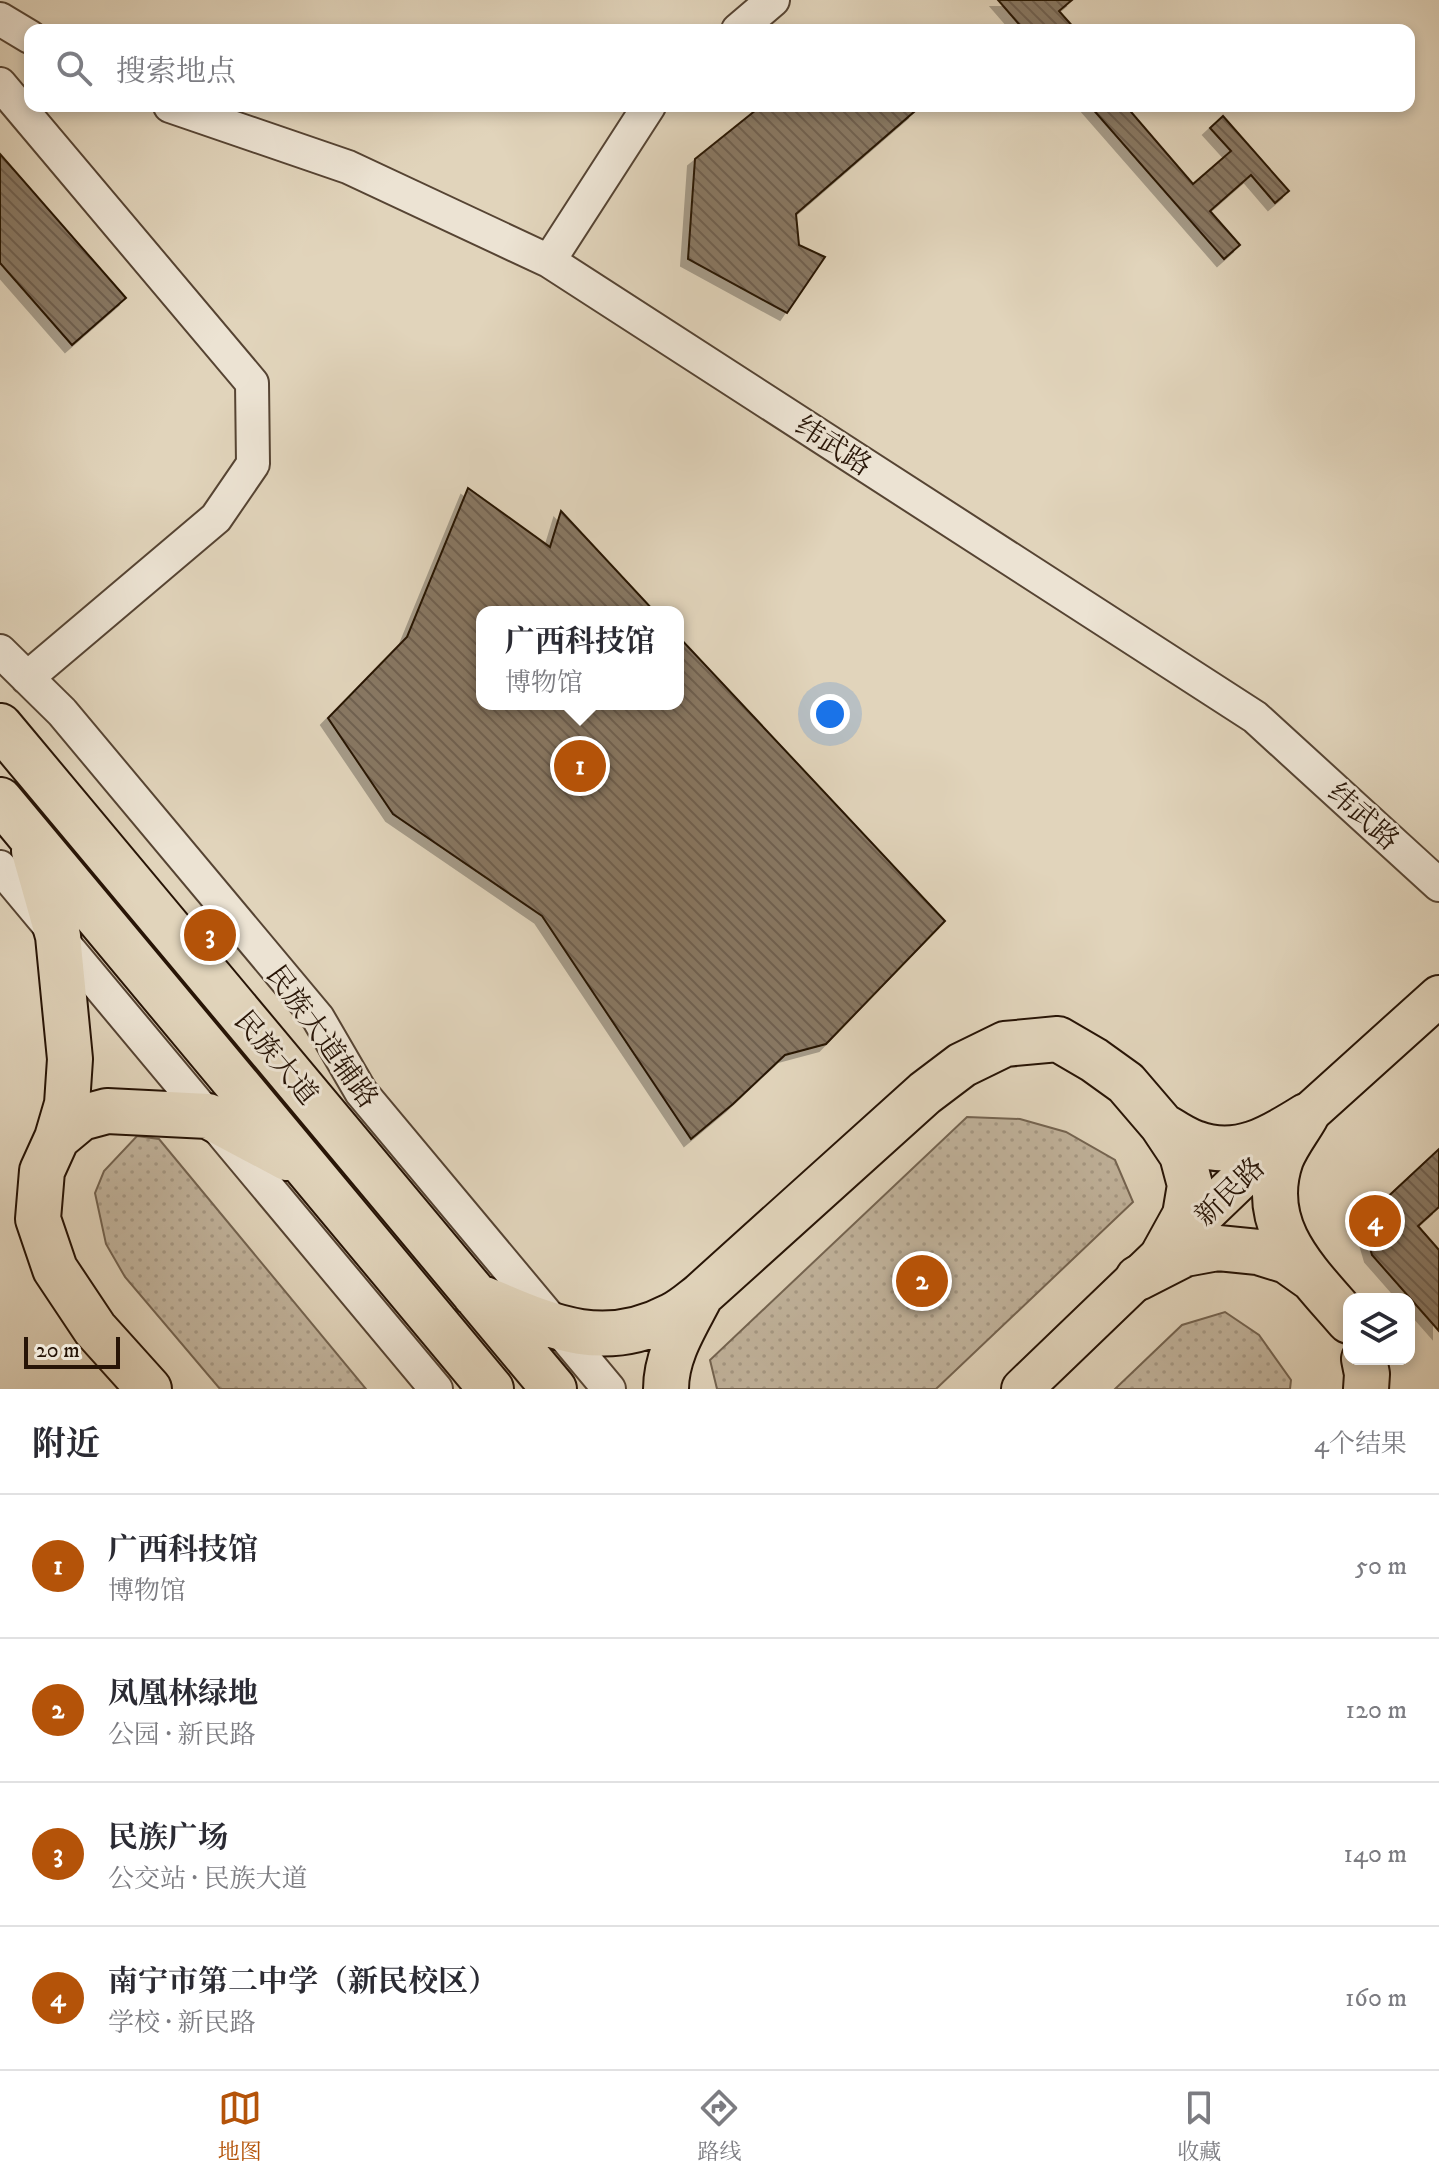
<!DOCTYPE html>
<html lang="zh">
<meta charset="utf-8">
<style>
body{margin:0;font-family:"IM FELL DW Pica","Noto Serif SC",serif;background:#f2f2f3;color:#2b2b33}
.controls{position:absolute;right:24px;bottom:24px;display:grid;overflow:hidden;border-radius:16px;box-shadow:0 4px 12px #0003}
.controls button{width:72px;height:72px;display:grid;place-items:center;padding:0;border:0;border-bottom:2px solid #e1e1e2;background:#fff;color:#2b2b33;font:40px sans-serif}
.scale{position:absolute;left:24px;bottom:20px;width:96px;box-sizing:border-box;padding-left:8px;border:4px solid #271406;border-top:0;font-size:22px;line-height:28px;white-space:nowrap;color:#271406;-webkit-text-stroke:6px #ece3d3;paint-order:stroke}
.you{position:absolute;left:830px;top:714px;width:28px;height:28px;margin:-20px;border:6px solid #fff;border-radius:50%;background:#1a73e8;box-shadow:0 0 0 12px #1a73e833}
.badge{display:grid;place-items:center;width:52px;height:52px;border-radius:50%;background:#b45309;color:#fff;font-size:26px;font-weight:700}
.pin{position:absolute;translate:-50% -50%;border:4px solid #fff;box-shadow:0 2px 8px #0006}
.popup{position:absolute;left:476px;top:606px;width:208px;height:104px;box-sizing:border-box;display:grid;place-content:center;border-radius:16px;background:#fff;filter:drop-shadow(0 2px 6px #0005);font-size:26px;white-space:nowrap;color:#7c7c81}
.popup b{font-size:30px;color:#2b2b33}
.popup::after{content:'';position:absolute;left:50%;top:100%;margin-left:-16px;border:16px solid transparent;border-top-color:#fff}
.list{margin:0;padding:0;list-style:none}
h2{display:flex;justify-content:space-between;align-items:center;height:104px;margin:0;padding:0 32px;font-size:34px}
h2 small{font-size:26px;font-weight:400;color:#7c7c81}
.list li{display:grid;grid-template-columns:52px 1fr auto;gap:24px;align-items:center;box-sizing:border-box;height:144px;padding:0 32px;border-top:2px solid #e1e1e2}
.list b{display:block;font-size:30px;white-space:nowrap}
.list p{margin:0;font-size:26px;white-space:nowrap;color:#7c7c81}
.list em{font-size:26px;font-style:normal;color:#7c7c81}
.icon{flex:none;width:44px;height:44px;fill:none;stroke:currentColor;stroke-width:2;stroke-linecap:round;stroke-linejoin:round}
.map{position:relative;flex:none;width:1439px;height:1389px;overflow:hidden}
.search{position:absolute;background:#fff;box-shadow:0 4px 12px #0003;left:24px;right:24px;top:24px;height:88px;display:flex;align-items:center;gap:20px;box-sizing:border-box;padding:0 28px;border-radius:16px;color:#7c7c81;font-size:30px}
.sheet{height:680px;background:#fff}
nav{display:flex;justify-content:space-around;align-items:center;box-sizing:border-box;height:112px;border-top:2px solid #e1e1e2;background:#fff;font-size:22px;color:#7c7c81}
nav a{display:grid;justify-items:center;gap:4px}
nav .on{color:#b45309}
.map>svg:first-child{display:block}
</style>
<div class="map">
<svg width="1439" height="1389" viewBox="0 0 1439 1389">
<defs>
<pattern id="grass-dots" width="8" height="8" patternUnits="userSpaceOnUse" patternTransform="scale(2)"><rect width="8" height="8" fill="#c1b39c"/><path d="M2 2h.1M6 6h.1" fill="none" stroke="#a69985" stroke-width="1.8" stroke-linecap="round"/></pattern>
<pattern id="building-back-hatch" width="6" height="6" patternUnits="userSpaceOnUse" patternTransform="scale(2)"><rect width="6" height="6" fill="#887864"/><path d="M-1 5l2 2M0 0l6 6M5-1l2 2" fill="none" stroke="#6f6150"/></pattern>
<filter id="shadow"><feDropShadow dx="-7" dy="7" stdDeviation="0" flood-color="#0004"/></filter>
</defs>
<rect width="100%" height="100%" fill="#e1d4bb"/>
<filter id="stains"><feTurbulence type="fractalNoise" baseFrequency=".0025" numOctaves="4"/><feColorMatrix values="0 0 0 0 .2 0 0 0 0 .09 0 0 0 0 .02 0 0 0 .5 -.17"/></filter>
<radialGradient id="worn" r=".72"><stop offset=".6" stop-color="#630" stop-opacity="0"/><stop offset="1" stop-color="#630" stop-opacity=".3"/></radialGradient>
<path fill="url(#grass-dots)" stroke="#746451" stroke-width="2" d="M967 1117 1020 1119 1066 1132 1115 1160 1133 1202 936 1389H717L710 1360Z
M137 1136 159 1139 366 1389H220L125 1277 106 1244 95 1193 104 1171Z
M1225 1312 1259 1335 1291 1380 1290 1389H1115L1182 1325Z"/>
<path fill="url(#building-back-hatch)" stroke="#271406" stroke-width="2" filter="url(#shadow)" d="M998 0H1072L1059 11 1076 30H1024Z
M761 106H911L915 111 796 214 799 245 825 257 787 313 688 259 695 159Z
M1090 106H1126L1193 184 1231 151 1210 128 1223 116 1289 191 1275 203 1251 175 1210 211 1240 245 1224 259Z
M0 154 126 298 72 345 0 263Z
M468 488 550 547 561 511 655 612H482V704H678V636L945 921 826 1044 785 1055 733 1104 691 1139 542 916 393 814 328 718 407 637Z
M1439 1149V1207L1418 1226 1439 1250V1331L1372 1255 1367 1238 1369 1221 1379 1205Z"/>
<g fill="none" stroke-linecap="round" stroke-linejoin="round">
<g stroke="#564433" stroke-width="36">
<path id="minor" d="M0 19 30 37
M738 30 773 0
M0 84 252 383 253 464 216 518 27 678
M170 106 348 167 549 261 1255 717 1439 885
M549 261 649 106
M0 651 62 712 318 1018 361 1092 609 1389
M0 867 436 1389"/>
</g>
<g stroke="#271406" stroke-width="44">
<path id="major" d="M1022 1389 1306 1116 1439 996"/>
</g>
<g stroke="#271406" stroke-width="48">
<path id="highway" d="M0 726 554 1389
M0 800 491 1389
M34 851 58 936 70 1059 67 1104 57 1138 42 1171 38 1219 55 1269 95 1329 149 1389
M1306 1116C1298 1130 1287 1144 1281 1159 1257 1228 1308 1273 1349 1321
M1162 1125C1172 1131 1183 1139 1195 1143 1237 1159 1271 1138 1306 1116
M57 1138 81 1118 107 1111 208 1116 287 1158
M1138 1278 1185 1254 1218 1248 1258 1252 1287 1261 1311 1278
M475 1295C543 1323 599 1354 671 1316 682 1311 692 1302 701 1295L925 1093 962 1065 1005 1044 1058 1039 1094 1060 1126 1083 1162 1125 1182 1155 1190 1185 1185 1215 1164 1253
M1364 1359 1367 1374 1366 1389
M666 1389C666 1355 685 1326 700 1297"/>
</g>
<use href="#minor" stroke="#ece3d3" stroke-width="32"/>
<use href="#major" stroke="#e1d4bb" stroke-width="40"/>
<use href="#highway" stroke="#e1d4bb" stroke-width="44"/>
</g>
<g text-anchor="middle" stroke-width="6" stroke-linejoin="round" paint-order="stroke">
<g font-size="28" fill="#271406" stroke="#ece3d3">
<text transform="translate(834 445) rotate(33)" y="10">纬武路</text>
<text transform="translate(1364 816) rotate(42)" y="10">纬武路</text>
<text transform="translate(323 1036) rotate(54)" y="10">民族大道辅路</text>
<text transform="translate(277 1057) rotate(50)" y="10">民族大道</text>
<text transform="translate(1229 1191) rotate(-44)" y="10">新民路</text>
</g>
</g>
<rect width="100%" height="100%" filter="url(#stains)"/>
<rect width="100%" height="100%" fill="url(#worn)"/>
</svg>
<div class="controls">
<button><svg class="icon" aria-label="layers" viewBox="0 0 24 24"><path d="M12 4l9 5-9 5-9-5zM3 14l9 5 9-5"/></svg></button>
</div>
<div class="scale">20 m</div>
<div class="you"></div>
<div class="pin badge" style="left:580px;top:766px">1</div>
<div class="popup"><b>广西科技馆</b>博物馆</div>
<div class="pin badge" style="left:922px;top:1281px">2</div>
<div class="pin badge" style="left:210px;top:935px">3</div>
<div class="pin badge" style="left:1375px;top:1221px">4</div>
<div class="search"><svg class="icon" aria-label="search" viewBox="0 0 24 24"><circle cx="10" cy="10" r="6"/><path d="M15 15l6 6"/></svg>搜索地点</div>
</div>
<section class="sheet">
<h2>附近<small>4个结果</small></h2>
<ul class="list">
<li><span class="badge">1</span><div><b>广西科技馆</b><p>博物馆</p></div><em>50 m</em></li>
<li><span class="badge">2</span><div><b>凤凰林绿地</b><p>公园 · 新民路</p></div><em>120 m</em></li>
<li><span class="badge">3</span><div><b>民族广场</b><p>公交站 · 民族大道</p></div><em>140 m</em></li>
<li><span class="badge">4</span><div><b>南宁市第二中学（新民校区）</b><p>学校 · 新民路</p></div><em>160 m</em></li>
</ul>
</section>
<nav>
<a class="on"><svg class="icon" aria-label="map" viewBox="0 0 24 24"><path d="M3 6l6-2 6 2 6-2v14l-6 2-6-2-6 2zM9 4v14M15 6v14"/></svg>地图</a>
<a><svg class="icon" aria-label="directions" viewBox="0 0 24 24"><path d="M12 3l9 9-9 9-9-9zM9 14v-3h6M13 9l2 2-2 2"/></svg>路线</a>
<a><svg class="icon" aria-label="saved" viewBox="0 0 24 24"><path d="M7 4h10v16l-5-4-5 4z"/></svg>收藏</a>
</nav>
